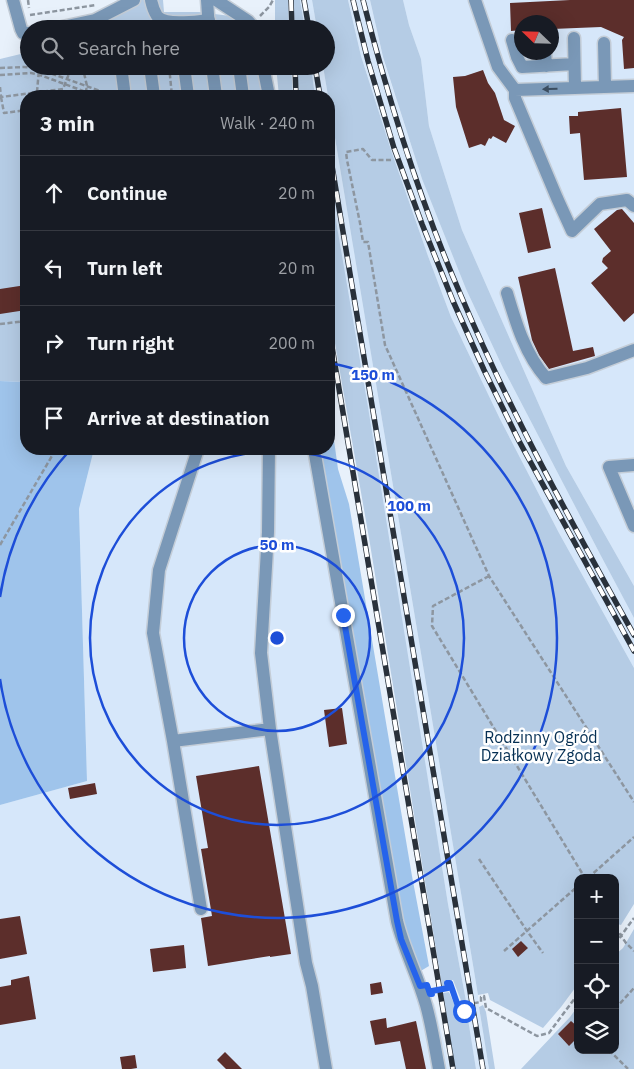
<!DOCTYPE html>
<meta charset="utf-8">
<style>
body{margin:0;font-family:"IBM Plex Sans",sans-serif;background:#20242c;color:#f1f3f6}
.controls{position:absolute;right:15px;bottom:15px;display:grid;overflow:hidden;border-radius:10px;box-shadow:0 5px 20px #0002}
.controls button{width:45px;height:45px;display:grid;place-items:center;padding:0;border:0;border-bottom:1px solid #363941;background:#171b24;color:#f1f3f6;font:25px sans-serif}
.compass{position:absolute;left:514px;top:15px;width:45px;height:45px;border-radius:50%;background:#171b24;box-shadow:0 5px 20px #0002;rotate:293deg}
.stop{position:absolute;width:15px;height:15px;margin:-11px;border:4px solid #2563eb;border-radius:50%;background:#fff}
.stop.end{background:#2563eb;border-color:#fff;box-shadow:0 1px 5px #0008}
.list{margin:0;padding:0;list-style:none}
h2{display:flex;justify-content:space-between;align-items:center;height:65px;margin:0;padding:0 20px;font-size:21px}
h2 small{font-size:16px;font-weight:400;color:#9ea1a6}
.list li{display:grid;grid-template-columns:32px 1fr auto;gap:15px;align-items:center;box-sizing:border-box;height:75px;padding:0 20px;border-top:1px solid #363941}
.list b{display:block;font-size:19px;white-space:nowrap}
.list em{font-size:16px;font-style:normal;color:#9ea1a6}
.icon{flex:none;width:28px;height:28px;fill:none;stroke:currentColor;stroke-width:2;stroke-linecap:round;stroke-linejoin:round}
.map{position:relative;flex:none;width:634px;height:1069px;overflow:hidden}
.search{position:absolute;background:#171b24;box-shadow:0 5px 20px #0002;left:20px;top:20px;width:315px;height:55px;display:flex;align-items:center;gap:12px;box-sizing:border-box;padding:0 18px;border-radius:28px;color:#9ea1a6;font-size:19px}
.panel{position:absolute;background:#171b24;box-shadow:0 5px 20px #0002;left:20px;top:90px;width:315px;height:365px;border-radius:20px}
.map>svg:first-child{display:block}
</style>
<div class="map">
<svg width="634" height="1069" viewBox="0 0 634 1069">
<rect width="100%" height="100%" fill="#e8f1fb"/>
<path fill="#d6e7fa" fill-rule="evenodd" d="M300 0H312L317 29H305Z
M348 0H370L383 58 422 179 466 289 503 368 601 556 634 618V668L559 533 500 419 451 317 428 256 392 153 361 56Z
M403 0H634V586L566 466 462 230 429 126 421 59 409 25ZM522 22H552V52H522Z
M311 66H323L328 96H315Z
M329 102 478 995 479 1007 489 1069H476L466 1010V1001L448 904 329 180Z
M94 449H309L398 944 435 1005 450 1069H0V805L87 781 79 509Z"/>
<path fill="#b5cce5" d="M141 0H163L164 12H199L238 17 249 29H91Z
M275 0H288L289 29H275Z
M293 0H300L305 29H295Z
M312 0H348L361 56 392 153 428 256 451 317 500 419 559 533 634 668V904L621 925 617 924 615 926V878H578V984L561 1007 543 1028 490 1000 488 993 478 995 337 150 329 102V96H328L323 66H326V29H317Z
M370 0H403L409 25 421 59 429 126 462 230 566 466 634 586V618L601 556 503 368 466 289 422 179 383 57Z
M29 52V66H259L264 96H26V382L0 381V59Z
M276 66H291L293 96H279Z
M297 66H311L315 96H299Z
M329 180 368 407 448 904 466 1001 462 1003 453 980 446 981V986H442L370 544 329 309Z
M634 929V1069H521L570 1017 578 1006V1050H615V955L623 948Z
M449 992 459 1015 467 1013 476 1069H455L443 993Z
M483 1005 486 1012 495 1069H489L479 1007Z"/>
<path fill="#9fc4eb" d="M0 381 26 382V449H94L79 509 87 781 0 805Z
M329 404 338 469 349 504 412 876 429 966 419 972 406 938 318 449H329Z"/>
<path fill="#5c2e2b" d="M570 0H634V68L624 69 622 40 624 37 601 27 552 29V22H522V30L511 31 510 3Z
M483 70 488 83 495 93 504 120 515 126 506 143 493 136 491 139 489 138 485 146 481 144 469 148 456 107 453 77 465 76Z
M621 108 627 177 584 180 580 133 570 134 569 116H578V112Z
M542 208 551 248 528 253 519 213Z
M622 209 634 223V313L624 322 591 283 608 268 602 262 603 258 611 251 594 229 617 210Z
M555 268 573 351 593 347 595 356 549 369 539 355 532 340 518 277Z
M26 285V310L0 314V289Z
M342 708 347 744 329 747 324 710Z
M259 766 291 954 270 957V956L208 966 201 918 212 916 201 849 208 848 196 776Z
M95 783 97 794 70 799 68 788Z
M20 916 27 954 0 959V919Z
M521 941 528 948 518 957 512 949Z
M184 945 186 968 153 972 150 949Z
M29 976 36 1019 0 1025V987L11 985V980Z
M381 982 383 993 371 995 370 984Z
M386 1018 387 1028 416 1021 426 1069H406L400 1041 375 1045 370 1021Z
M571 1021 578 1027V1037L569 1046 558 1034Z
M225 1052 242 1069H226L217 1060Z
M135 1055 137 1068 131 1069H122L120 1057Z"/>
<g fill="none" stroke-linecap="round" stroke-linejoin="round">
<g stroke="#c4cdd7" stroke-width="15">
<path id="minor" d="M13 0 21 29 23 33H29
M151 0C152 5 154 11 157 16 166 27 196 21 209 20
M207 0 209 29
M216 0 248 21 255 29
M475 0 498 67 515 90
M53 29 95 20 134 0
M574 38 575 88
M512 40 517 57 522 67 574 64
M604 43 605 87
M545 52 546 66
M121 66 124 89
M150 66 154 96
M184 66 188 96
M212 66 216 96
M239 66 243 96
M263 66 269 96
M515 90V98L557 198 572 231 600 204 627 200 634 206
M515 90 634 86
M507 293C516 323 525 354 546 378L587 368 634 350
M198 449 159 570 153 633 173 741 201 909
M269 449 268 532 261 653 270 729
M314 449 397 921C404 950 418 976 426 1005 432 1026 435 1048 439 1069
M634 465 609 467 634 526
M173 741 270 729 306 963 312 986 326 1069"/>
</g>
<path stroke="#8d96a0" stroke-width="2.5" stroke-dasharray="5 2.5" stroke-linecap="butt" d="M28 0 29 8
M30 15 96 5
M260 16 269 7 273 0
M85 66 84 73 87 86 85 96
M169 66 172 96
M0 68 24 67 36 68 114 96
M0 75 31 73 40 75 97 96
M0 87 1 97 63 89 72 66
M37 92 39 69
M1 97 4 113 26 110
M391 160H372L363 149 346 152 347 160 360 223 363 242H368L385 345 489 576 634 802
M0 324 26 321
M0 545 56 449
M489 576 433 606 432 626 585 878
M479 859 527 931 543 953
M588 878 634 837
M615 927 626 943 634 951
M615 944 634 918
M504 951 578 886
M434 991 448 989 447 983H450L460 1012 464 1011 463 1005 481 1002V997L484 996 486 1008 537 1036 549 1033 578 994
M615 1009 634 988
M609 1050 628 1069"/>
<use href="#minor" stroke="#7a98b7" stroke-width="12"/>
<g stroke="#29313b" stroke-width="5.5">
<path id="rail" d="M291 0 292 29
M304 0 309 29
M353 0 368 61 394 148 422 224 453 301 484 370 519 441 634 651
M363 0C389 102 420 202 462 298 511 414 573 525 634 635
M295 66 296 96
M315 66 320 96
M329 148 483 1069
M329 329 453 1069"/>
</g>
<use href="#rail" stroke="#fff" stroke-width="4" stroke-dasharray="11" stroke-linecap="butt"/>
</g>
<defs><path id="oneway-solid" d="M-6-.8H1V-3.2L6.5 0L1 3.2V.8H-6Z" transform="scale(1.25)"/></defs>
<use fill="#3c4e61" href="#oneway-solid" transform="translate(550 89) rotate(178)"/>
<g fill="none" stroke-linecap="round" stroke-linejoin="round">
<path stroke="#2563eb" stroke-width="6" d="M343 615 397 921 401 939 420 986 427 985 430 994H432V991L448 988 447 983H450L460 1012 464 1011"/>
</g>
<g fill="none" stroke="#1d4ed8" stroke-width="2.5">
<circle cx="277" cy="638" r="93"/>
<circle cx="277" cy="638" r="187"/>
<path d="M0 597A280 280 0 0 1 71 449M330 363A280 280 0 1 1 0 679"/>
</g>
<g text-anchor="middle" stroke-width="5" stroke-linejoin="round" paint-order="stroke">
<g font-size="16" fill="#052f53" stroke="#fff">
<text x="541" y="743">Rodzinny Ogród<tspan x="541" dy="18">Działkowy Zgoda</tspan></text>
</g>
</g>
<circle cx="277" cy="638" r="8" fill="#1d4ed8" stroke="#fff" stroke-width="2.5"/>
<g font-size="15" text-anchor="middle" font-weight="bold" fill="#1d4ed8" stroke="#fff" stroke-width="5" stroke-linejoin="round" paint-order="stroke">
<text x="373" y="380">150 m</text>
<text x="409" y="511">100 m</text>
<text x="277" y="550">50 m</text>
</g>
</svg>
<div class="controls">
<button>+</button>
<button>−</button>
<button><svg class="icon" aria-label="locate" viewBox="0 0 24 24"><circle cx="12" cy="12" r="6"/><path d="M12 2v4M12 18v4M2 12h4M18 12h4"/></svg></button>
<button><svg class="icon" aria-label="layers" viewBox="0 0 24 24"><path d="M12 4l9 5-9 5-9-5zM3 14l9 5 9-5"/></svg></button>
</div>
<svg class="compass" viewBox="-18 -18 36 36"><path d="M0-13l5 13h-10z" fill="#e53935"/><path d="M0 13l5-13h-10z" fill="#9ea1a6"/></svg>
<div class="stop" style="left:464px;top:1011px"></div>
<div class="stop end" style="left:343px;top:615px"></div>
<div class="search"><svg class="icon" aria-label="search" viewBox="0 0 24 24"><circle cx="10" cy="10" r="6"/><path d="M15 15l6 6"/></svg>Search here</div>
<section class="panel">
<h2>3 min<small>Walk · 240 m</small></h2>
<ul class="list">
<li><svg class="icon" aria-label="ahead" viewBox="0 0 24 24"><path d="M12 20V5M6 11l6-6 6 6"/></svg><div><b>Continue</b></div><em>20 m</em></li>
<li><svg class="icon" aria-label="left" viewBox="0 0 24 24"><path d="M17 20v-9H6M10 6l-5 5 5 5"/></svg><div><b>Turn left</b></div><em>20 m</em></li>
<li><svg class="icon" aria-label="right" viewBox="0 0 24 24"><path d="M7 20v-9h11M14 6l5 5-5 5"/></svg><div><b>Turn right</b></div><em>200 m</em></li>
<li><svg class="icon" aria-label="arrive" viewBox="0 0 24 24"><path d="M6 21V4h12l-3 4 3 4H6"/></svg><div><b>Arrive at destination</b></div></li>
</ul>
</section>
</div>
